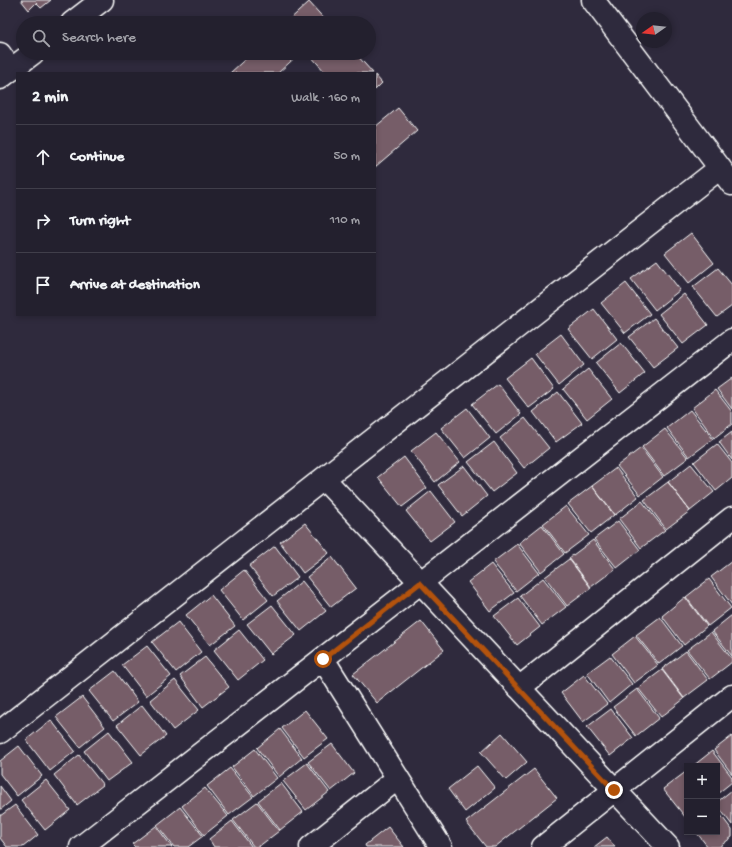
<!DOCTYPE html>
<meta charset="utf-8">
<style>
body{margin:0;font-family:"Gochi Hand",sans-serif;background:#2b2836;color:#f1f3f6}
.controls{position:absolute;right:12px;bottom:12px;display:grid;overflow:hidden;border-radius:0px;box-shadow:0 2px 6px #0003}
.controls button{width:36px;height:36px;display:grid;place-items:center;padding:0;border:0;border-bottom:1px solid #403e4a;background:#23202e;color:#f1f3f6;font:20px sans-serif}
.compass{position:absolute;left:636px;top:12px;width:36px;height:36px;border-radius:50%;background:#23202e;box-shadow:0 2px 6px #0003;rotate:256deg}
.stop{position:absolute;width:12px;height:12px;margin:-9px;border:3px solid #b45309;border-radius:50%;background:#fff}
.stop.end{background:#b45309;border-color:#fff;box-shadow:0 1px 4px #0008}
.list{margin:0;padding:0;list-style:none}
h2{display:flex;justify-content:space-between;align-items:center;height:52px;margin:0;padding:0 16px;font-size:17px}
h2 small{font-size:13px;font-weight:400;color:#a3a3aa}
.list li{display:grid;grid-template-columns:26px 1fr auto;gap:12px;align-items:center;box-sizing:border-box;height:64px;padding:0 16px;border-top:1px solid #403e4a}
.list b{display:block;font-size:15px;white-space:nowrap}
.list em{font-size:13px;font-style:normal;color:#a3a3aa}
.icon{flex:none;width:22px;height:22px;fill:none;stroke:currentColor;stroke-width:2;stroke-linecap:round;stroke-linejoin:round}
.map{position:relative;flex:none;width:732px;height:847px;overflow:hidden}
.search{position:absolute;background:#23202e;box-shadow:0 2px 6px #0003;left:16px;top:16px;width:360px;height:44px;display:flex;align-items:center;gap:10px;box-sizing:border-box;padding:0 14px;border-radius:22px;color:#a3a3aa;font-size:15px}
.panel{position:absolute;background:#23202e;box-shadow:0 2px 6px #0003;left:16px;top:72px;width:360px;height:244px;border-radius:0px}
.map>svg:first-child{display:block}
</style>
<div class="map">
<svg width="732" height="847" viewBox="0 0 732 847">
<rect width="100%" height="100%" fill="#2f2a3d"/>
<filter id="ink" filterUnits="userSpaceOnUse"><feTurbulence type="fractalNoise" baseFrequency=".025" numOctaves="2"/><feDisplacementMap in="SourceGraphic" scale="8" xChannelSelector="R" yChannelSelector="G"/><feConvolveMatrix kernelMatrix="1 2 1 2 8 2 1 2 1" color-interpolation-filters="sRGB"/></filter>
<g filter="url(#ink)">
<path fill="#765d68" stroke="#fff" d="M21 0H51L41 8 36 3 29 10Z
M309 2 328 23H286Z
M252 53H300L278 73H230Z
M308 53H355L373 73H326Z
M375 75 382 83 375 90Z
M398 108 417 131 375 167V127Z
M691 233 714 263 689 283 665 253Z
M657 260 680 290 655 310 631 279Z
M718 268 732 285V306L717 317 693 287Z
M626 283 650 314 625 333 601 303Z
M684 294 708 325 683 344 659 314Z
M594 309 617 339 592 359 568 329Z
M654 318 678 348 653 367 629 337Z
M561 334 584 365 559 385 535 354Z
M621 343 645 373 620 393 596 363Z
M531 358 554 389 529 408 505 378Z
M588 369 612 399 587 419 563 389Z
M732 378V409L717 389Z
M498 384 521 414 496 434 472 404Z
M715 390 732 412V424L714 438 692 408Z
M558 392 582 423 556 442 533 412Z
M467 408 490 438 465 458 441 428Z
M690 410 713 439 689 457 667 428Z
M525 418 549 448 524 468 500 438Z
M665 429 688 458 664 476 642 447Z
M436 432 460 462 435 482 411 451Z
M732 432V460L719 442Z
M494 442 517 473 492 492 468 462Z
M717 444 732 463V478L716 491 694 462Z
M641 448 663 477 640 495 617 466Z
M404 457 427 488 402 507 378 477Z
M691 464 714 492 690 511 668 482Z
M464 466 487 496 462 516 438 485Z
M616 468 638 497 615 515 592 486Z
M668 482 690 511 666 529 644 500Z
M592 486 614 515 591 533 568 504Z
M431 491 455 522 430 541 406 511Z
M642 501 665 530 641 548 619 519Z
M566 506 589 535 565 553 543 524Z
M618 521 640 550 617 568 594 539Z
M305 523 329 553 303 573 280 542Z
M542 525 564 554 541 572 519 543Z
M593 540 615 569 591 587 569 558Z
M517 544 539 573 516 591 493 562Z
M275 546 298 577 273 596 249 566Z
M332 557 356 588 331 607 307 577Z
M569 559 591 588 567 606 545 577Z
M732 561V605L711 577Z
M491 564 514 593 490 611 468 582Z
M244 570 268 600 243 620 219 590Z
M543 578 566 607 542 625 520 596Z
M709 579 731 608 708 626 686 597Z
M302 581 326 611 301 631 277 601Z
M211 595 235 626 210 645 186 615Z
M685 597 707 626 684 645 662 616Z
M518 598 540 627 517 645 494 616Z
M272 605 296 635 271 654 247 624Z
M732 615V656L712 631Z
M660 617 682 646 659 664 636 635Z
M421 621 444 650 377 703 353 674Z
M178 622 201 652 176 672 152 642Z
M239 630 263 660 238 680 214 650Z
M711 632 732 659V662L710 679 687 650Z
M635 636 658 665 634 683 612 654Z
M147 646 171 676 146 696 122 665Z
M686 651 708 680 684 698 662 669Z
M610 656 632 684 609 703 587 673Z
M205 657 229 687 203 707 180 676Z
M662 670 684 699 661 717 638 688Z
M115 671 138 702 113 721 89 691Z
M584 675 607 704 583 722 561 693Z
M175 680 199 710 173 730 150 700Z
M637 689 659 718 636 736 613 707Z
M82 697 105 727 80 747 56 717Z
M142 705 166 736 141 755 117 725Z
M611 709 633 738 610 756 587 727Z
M305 710 328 739 304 757 282 728Z
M51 720 75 751 50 771 26 740Z
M280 729 302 758 279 777 257 748Z
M109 731 133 762 107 781 84 751Z
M502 733 527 762 506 780 481 752Z
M732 736V774L714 750Z
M332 744 354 773 331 791 308 762Z
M19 746 42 776 17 796 0 774V761Z
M255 749 277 778 254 796 232 767Z
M712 751 732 777V782L717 794V766H693Z
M79 755 103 785 77 805 54 775Z
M307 763 329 792 306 810 283 781Z
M477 766 495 788 465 812 448 789Z
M230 768 253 797 229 815 207 786Z
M534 769 557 798 495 847H486L466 822Z
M687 771V817L686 818 663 789Z
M46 780 70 810 45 830 21 800Z
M281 783 303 812 280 830 258 801Z
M0 786 11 801 0 810Z
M205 788 228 816 204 835 182 806Z
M732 790V825L717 805V802Z
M257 802 279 831 258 847H254L233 820Z
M15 805 38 835 23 847H7L0 838V816Z
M180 807 203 836 188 847H174L157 825Z
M717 810 732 830V837L719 847H708L696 832H717Z
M232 821 252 847H214L209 839Z
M156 826 172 847H135L132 844Z
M388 827 404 847H366L365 845Z
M607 837 615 847H594Z"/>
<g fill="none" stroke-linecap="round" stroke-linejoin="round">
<g stroke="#fff" stroke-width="25">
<path id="minor" d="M593 0 732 184
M72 23 102 0
M0 54 11 70
M0 78 33 53
M324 479 668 847
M323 659 441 847
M519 688 732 518
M0 732 720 168
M81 847 732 340
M311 847 398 778
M543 847 732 696"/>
</g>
<use href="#minor" stroke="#2f2a3d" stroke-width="22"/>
</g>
</g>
<g fill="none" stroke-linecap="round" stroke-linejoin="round" filter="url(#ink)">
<path stroke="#b45309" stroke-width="5" d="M323 659 420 583 614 790"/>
</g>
</svg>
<div class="controls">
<button>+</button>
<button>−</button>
</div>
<svg class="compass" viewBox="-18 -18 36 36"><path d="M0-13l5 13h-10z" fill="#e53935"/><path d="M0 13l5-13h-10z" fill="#a3a3aa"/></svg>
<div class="stop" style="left:323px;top:659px"></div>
<div class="stop end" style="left:614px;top:790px"></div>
<div class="search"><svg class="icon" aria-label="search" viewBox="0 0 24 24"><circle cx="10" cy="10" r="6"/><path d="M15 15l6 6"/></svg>Search here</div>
<section class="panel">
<h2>2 min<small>Walk · 160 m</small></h2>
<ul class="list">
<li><svg class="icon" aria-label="ahead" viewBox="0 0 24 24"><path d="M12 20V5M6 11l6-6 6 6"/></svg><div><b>Continue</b></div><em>50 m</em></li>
<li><svg class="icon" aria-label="right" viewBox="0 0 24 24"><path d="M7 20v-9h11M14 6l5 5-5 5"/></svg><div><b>Turn right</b></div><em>110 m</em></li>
<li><svg class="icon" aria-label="arrive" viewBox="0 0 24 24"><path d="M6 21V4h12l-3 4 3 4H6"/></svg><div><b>Arrive at destination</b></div></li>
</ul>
</section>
</div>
